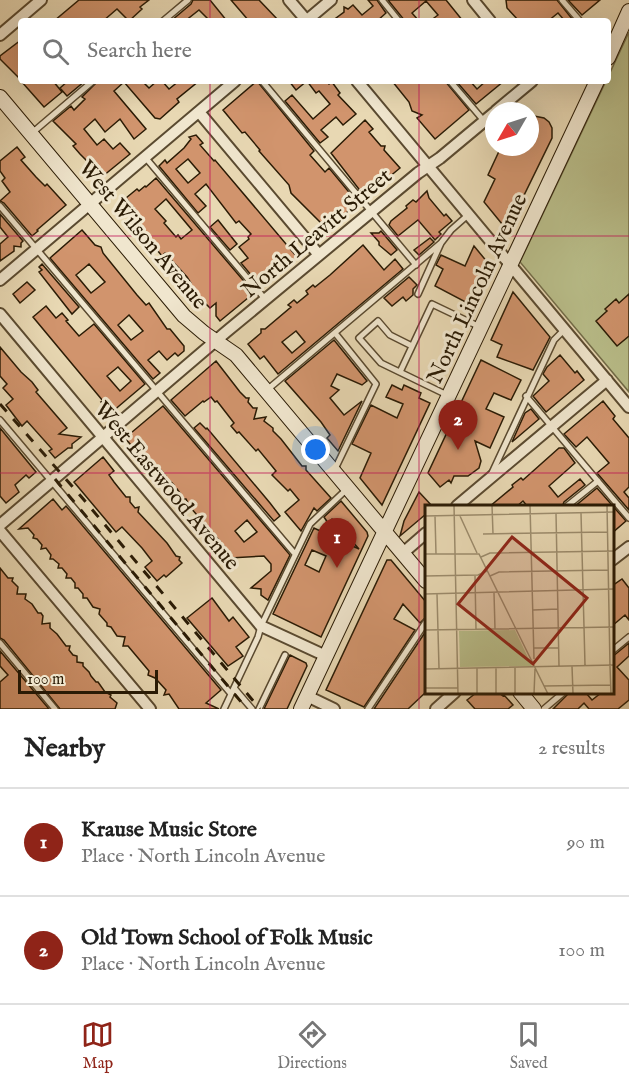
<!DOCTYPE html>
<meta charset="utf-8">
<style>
body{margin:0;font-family:"IM FELL English",serif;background:#f6f6f6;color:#222}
.compass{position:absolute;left:485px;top:102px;width:54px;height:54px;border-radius:50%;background:#fff;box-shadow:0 6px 24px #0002;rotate:231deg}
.scale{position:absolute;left:18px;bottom:15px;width:140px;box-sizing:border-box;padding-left:6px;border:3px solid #2a1b05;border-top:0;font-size:16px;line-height:21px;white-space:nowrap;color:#2a1b05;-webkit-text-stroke:4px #f0e6ce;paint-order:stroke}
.you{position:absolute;left:316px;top:450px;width:21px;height:21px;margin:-15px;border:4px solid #fff;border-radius:50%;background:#1a73e8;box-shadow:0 0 0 9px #1a73e833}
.badge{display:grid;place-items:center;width:39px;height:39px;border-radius:50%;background:#8f2418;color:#fff;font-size:20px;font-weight:700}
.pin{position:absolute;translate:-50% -50px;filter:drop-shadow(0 2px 3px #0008)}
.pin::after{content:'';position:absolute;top:32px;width:21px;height:18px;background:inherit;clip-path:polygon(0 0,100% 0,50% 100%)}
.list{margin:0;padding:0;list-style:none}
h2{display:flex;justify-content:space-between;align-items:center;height:78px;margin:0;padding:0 24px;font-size:26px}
h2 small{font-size:20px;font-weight:400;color:#767676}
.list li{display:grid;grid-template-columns:39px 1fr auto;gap:18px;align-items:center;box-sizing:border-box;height:108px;padding:0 24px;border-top:2px solid #e0e0e0}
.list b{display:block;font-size:22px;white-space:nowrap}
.list p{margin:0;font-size:20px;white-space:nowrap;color:#767676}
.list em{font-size:20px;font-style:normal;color:#767676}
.icon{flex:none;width:33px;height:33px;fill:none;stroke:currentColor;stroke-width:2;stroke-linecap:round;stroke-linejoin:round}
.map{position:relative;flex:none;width:629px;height:709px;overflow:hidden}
.search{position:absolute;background:#fff;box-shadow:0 6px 24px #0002;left:18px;right:18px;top:18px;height:66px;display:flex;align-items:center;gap:15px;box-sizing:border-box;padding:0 21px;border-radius:6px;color:#767676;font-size:22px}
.sheet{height:294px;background:#fff}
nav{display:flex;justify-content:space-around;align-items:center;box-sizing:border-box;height:84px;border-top:2px solid #e0e0e0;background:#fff;font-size:16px;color:#767676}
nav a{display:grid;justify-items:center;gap:3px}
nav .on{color:#8f2418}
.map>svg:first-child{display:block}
</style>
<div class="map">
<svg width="629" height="709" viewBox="0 0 629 709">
<rect width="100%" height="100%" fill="#e8d8b3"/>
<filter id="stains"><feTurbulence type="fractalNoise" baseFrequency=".00333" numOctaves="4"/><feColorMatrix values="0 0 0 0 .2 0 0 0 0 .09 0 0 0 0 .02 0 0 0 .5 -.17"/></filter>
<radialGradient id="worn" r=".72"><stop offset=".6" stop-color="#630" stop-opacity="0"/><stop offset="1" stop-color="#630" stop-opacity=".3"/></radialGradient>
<path fill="#b9be8a" stroke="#726c48" stroke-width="1.5" d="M629 32V392L520 262 606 81H608V77Z"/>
<path fill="#d1946d" stroke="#2a1b05" stroke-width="1.5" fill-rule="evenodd" d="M79 0H149L140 7 142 9 129 21 117 9 103 21H54Z
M193 0H210L227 21H210L199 10 185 21H171L191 4Z
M231 0H259L279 21H249Z
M368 0H377L386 13 377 21H332L344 12V7L348 9 353 5 362 15 373 6Z
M388 0H446L463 21H430L438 15 426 1 412 13 419 21H405Z
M506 0H557L573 20 565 21 558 13 548 21H519L507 8Z
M568 0H600L582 15Z
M21 40V80L0 59V56Z
M21 81H53L62 92 44 107Z
M68 81H85L67 96 60 88Z
M98 81H142L149 88 157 81H162L169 89 179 81H199L177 99 179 102 160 119 155 118 124 82 114 91 146 129 134 139 120 119 105 132 95 119 84 129 97 145 104 139 113 149 120 143 130 154 103 176 92 163 88 162 80 154 73 146 76 144 53 121 71 106 74 110 85 99 82 97Z
M257 81 314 151 310 155 325 172 329 168 358 203 327 229 291 193 289 185 259 151 260 150 245 132 242 133 223 110Z
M289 81H326L329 84 332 82 340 93 338 95 356 114 343 125 336 117 321 130 328 137 320 143 285 101 292 95 313 119 330 104 319 91 316 93 307 81 296 90Z
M392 81H445L469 110 435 139 417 118 422 115 412 111 409 102Z
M456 81H470L477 89 486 81H504L476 104Z
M534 116 544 118 549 122 552 128V138L507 230 484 202 495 179 488 175 501 147H530V117Z
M365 120 373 129 369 132 381 146H385L384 150 400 168 365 197 331 153Z
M196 135 203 143 200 145 214 161 215 160 297 257 261 287 241 263 248 258 239 247 249 239 248 237 251 234 239 221 236 223 206 184 195 194 206 206 198 213 159 166 165 160 167 163 184 148 191 139 189 137ZM188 159 200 173 188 183 176 169Z
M17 147 25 157 21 160 36 177 45 186 47 184 66 205 37 230 38 231 32 236 4 203 0 201 10 192 2 181 5 178 0 171V161Z
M156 178 254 293 220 321 216 316V303L210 308 198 296 190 286 191 283 187 277 165 253 162 256 148 239 150 237 133 216 137 212 126 198 137 189 139 191 145 186 146 187ZM166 199 192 230 181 239 178 235 176 237 164 223 166 221 155 209Z
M427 191 429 198 444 216 446 214 452 221 439 232 441 234 435 240 418 220 398 236 389 225 391 221 407 208 406 206 413 200 416 202Z
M0 214 23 241 21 243V247L14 246V251L0 261V244L8 237 0 227Z
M218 220 237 244 230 250 210 227Z
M82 230 95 245 101 247 103 253 137 295 146 305 149 303 167 329H170L184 346V351L178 356 175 353 167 360 159 351 148 360 160 373 153 379 50 258ZM89 264 105 282 91 293 76 275ZM129 315 143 331 131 340 118 325Z
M381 231 397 250 391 255 379 245V242L371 233H379Z
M430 238 434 242 419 255 414 250Z
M363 245 384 270 395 259 403 269 278 374 264 356 260 359 248 344 261 333V329H265L291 307 288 305 294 300 297 303 308 294 306 291 313 285 315 287 330 275ZM296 331 305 342 292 353 282 342Z
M474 246 493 269 475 307 435 286 443 269 436 265 441 255 465 266Z
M42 264 79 307 72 314 39 272 42 270 39 267Z
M409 277 417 285 413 289V295L406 301 403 297 392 306 384 298Z
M27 282 35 290 20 303 13 294Z
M513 292 550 337 533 370 497 357 502 345 491 340Z
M629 294V336L617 346 596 321 607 311 605 309 616 299 619 303Z
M46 306 56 318 62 313 68 320 66 321 79 336 94 324 145 384 106 417 107 408 101 402 103 401 33 317ZM118 367 131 381 120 391 107 376Z
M334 340 367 381 362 385 337 374 331 386 339 390 330 398 344 415 362 401 338 451 327 438 330 435 321 422 285 381Z
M0 347 21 372 32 382 38 390 36 392 67 428 59 434 81 437 72 444V448H68L55 458 49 451 52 449 27 421 22 426 6 405 13 399 3 388 7 384 0 376Z
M560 355 575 373 577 371 584 380 546 412 533 396 549 381 543 374 547 367Z
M481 360 521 380 511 400 494 393 486 409 504 417 490 448 475 441 481 461 479 468 468 476H454L451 483 449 480 440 487 428 473Z
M216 361 240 392 246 398H249L248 402 253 408H257L254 419 266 417 264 421 273 428V431L281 439 302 466H306V470L331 498 317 511 314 508 301 531 285 512 299 500 290 489 288 491 272 475 276 471 258 449 256 451 239 432 237 433 231 426 234 423 217 401 215 402 211 397 204 402 203 401 185 416 171 400Z
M392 385 402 390 404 385 421 393 419 398 430 403 382 505 360 478 371 453 352 444 371 405 397 418 403 404 386 397Z
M603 401 615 416 613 419 629 438V487L624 492 629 498V510L597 473 609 463 587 437 576 447 564 434Z
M163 406 290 555 268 600 261 595V589L251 588 271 571V564L264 556 230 558 231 554 190 507 186 499H182V496L177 489 174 490V485L170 481 165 479 166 476 161 470 155 465 151 469 125 438ZM247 520 257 532 244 542 235 531Z
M531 409 539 419 512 442 525 413Z
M200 423 206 429 207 428 270 503 280 516 274 521 194 428Z
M0 428 36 472 29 478 26 475 15 485 19 492 6 503 0 496Z
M559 448H564L575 463 549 486 558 497 580 479 585 485 564 502 562 507H528L523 501 516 507H489L513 487 512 485 521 478 523 480Z
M103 457 114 471 109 475 114 482 126 497H130V502L135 508 139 507 138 512 167 543 176 556 180 557 179 560 182 563 166 577 164 575 157 581 145 567 152 561 142 548 122 527 116 532 74 482Z
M597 488 626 521 612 533V507H574Z
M419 492 433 507H426V514L400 536 404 521Z
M53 499 62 510 66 506 221 690 206 703 219 709H179L169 694 164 695 166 690 155 678 148 675 149 671 128 646H123L125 637 117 636 111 627 107 626V623L99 614 100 609 93 607 87 598H83V594L78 588H75V583L71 578H66L67 574 62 568H58L59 564 53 559H50L51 555 46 548 41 549 42 545 37 539 33 538 34 535 28 528 19 529Z
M341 501 367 532 368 536 321 637 273 614 314 528 359 549 332 519 328 523 324 517ZM312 550 326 556 319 572 305 565Z
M387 560H391L426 602V617L420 623 403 604 394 619 415 630 364 707 326 690Z
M0 568 8 578H13L12 581 18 587 17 594H26L25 599 32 604 38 613H41L43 616 42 624 50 623V628L57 634 66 646H70L69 650 73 655 77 656V662L83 663V666L89 672 91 676 96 682H98L105 692 111 695 110 697 117 703 115 709H60L4 640 0 638Z
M622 579 629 588V620L625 615 612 626V586Z
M212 598 229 621 233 617 249 637 236 647 243 656 228 666 187 618Z
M424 634 426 636V692L408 709H374Z
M629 643V656L617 667 629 680V700L618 709H589L584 703 578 709H553L569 693H586L592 700 601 693H612V657Z
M0 651 49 709H0V682L8 675 0 666Z
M290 655 306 663 307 666 287 709H264Z
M476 693H499L503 696 504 695 513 705 508 709H475L467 700Z"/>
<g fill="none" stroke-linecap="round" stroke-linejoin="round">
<g stroke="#5a4a30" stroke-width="8">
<path id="lane" d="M382 0 399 21
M562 0 580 21
M163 21 188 0
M262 81 416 265
M450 81 484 121
M32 133 93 81
M145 157 265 299
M0 206 295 554
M418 294 441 243 451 230 468 215
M335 333 376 384 335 469
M412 346 390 335 378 321 359 338 381 363 447 395
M400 372 432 304 480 327
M267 390 441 243
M526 396 629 518
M0 420 231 694
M491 475 554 340 564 330
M567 506 598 481
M0 643 55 709
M612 651 629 637
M234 688 252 709
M224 709 258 637 261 626 310 524 348 488
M259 709 285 655
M368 709 426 622
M544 709 564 692"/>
</g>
<g stroke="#5a4a30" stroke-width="14">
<path id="street" d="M289 0 307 21
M473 0 490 21
M306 21 331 0
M0 35 41 0
M357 81 629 407
M496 111 532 81
M199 112 319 255
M0 280 235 81
M0 314 261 626 326 656
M457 506 607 380
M0 525 226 332 418 173 440 158 494 113
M0 531 150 709
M403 553 426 533
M612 560 629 547
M307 696 334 709
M436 709 455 692"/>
</g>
<g stroke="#2a1b05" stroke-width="16">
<path id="secondary" d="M608 58 629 11
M0 97 184 316 204 333 236 355 426 581
M520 692 534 709
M301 709 597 81"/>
</g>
<use href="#lane" stroke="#f0e6ce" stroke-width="5"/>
<use href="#street" stroke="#f0e6ce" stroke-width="10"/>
<use href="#secondary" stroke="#f0e6ce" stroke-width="14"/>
<path stroke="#2a1b05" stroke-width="3" stroke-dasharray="10 10" stroke-linecap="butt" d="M0 404 79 494 260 709
M55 479 247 709"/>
</g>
<path fill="none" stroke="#c2185b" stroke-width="1.5" stroke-opacity="0.55" d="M210 0V21M419 0V21M210 81V709M419 81V709M0 236H629M0 473H629"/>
<g text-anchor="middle" stroke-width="6" stroke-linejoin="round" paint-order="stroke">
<g font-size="22" fill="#2a1b05" stroke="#f0e6ce">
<text transform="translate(316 232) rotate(-40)" y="8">North Leavitt Street</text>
<text transform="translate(144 234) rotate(50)" y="8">West Wilson Avenue</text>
<text transform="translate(476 288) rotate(-65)" y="8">North Lincoln Avenue</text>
<text transform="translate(168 485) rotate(50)" y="8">West Eastwood Avenue</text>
</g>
</g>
<g transform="translate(425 505)">
<rect width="189" height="189" fill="#e8d8b3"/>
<path d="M90 125 107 161 35 162 34 126Z" fill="#b9be8a"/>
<path fill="none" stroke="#9c8c6d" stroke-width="1.5" d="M29 0 33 189M67 0 68 29M105 0 109 154M182 0 185 161M131 8 134 161M156 8 160 160M0 11 189 7M10 11 11 49M35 11 52 48M58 29 182 27M0 49H30M30 49H54L123 189M56 52 65 48 189 46M50 70 51 125M0 71 53 70 62 66M65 71 74 67 183 65M69 88 70 124M0 89 189 84M12 89 14 163M108 105 133 104M0 125 189 122M108 143H134M147 161 148 189M185 161 186 189M90 162V189M52 163V189M71 163V189M0 164 189 160M119 181 186 180M0 183H33M109 189 110 164"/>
<path fill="#8f2418" fill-opacity="0.15" stroke="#8f2418" stroke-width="3" d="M87 32 162 93 108 159 33 99Z"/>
<rect width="189" height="189" fill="none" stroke="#2a1b05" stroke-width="3"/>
</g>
<rect width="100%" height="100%" filter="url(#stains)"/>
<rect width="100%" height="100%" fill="url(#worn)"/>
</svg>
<svg class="compass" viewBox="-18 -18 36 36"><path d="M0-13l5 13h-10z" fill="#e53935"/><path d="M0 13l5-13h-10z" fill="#767676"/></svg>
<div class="scale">100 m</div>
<div class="you"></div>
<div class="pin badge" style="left:337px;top:568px">1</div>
<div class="pin badge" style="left:458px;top:450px">2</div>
<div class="search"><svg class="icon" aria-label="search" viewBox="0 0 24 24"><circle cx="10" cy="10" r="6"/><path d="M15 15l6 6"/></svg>Search here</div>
</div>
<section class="sheet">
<h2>Nearby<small>2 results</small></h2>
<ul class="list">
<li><span class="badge">1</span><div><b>Krause Music Store</b><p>Place · North Lincoln Avenue</p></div><em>90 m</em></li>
<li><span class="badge">2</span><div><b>Old Town School of Folk Music</b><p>Place · North Lincoln Avenue</p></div><em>100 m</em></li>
</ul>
</section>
<nav>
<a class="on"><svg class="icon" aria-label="map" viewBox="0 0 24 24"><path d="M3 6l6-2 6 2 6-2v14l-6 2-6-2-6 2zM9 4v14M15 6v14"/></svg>Map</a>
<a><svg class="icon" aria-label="directions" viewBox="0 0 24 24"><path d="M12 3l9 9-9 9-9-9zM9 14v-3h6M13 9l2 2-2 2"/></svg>Directions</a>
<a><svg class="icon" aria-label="saved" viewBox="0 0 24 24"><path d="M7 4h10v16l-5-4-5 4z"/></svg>Saved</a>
</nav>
